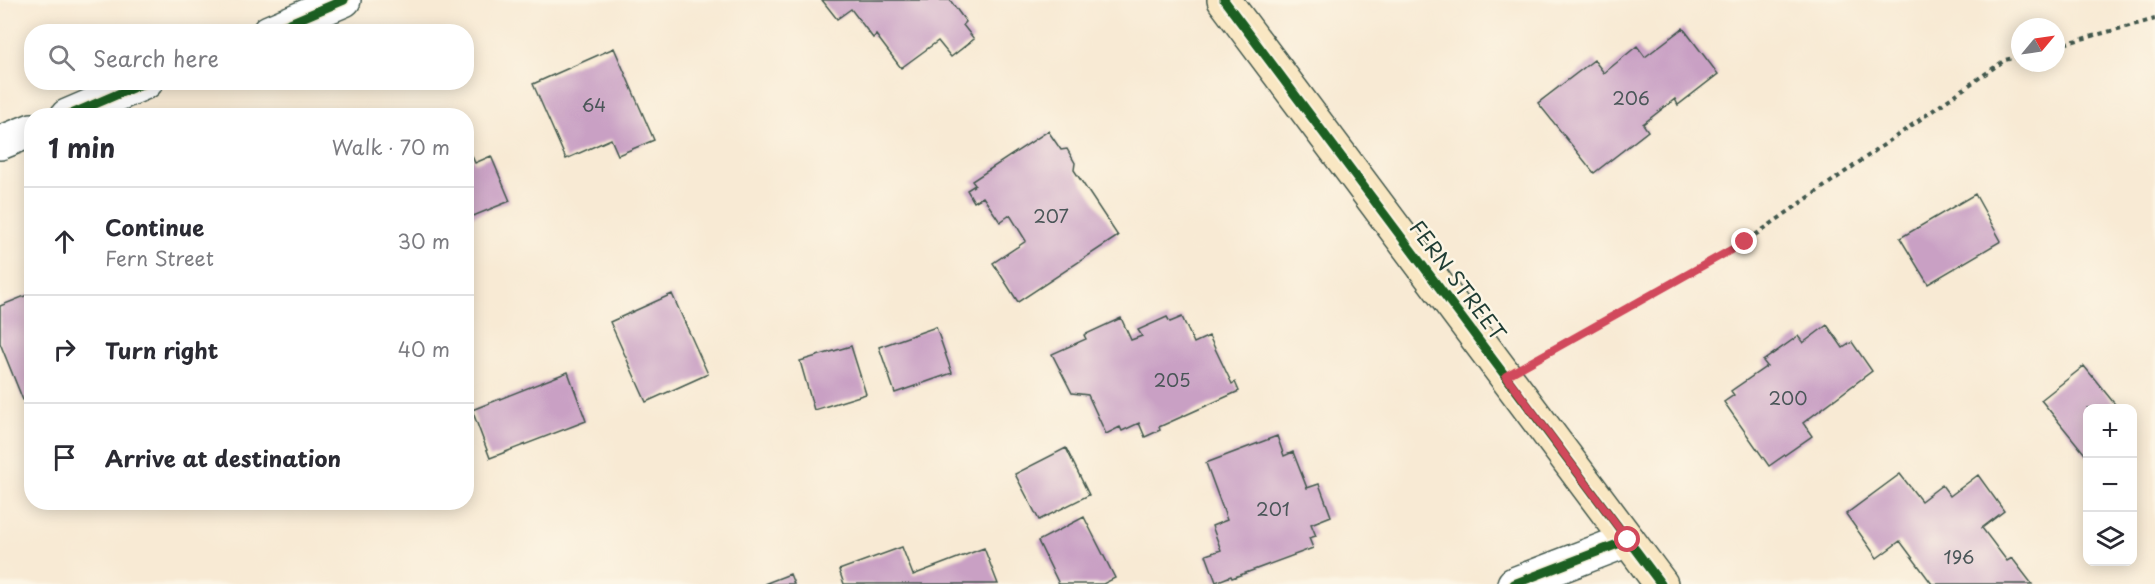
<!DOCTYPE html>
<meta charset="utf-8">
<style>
body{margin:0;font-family:"Playpen Sans",sans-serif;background:#f2f2f3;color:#2b2b33}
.controls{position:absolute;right:18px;bottom:18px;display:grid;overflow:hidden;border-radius:12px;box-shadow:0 3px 15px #0003}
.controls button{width:54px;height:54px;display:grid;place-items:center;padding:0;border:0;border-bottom:2px solid #e1e1e2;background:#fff;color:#2b2b33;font:30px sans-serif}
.compass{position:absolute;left:2011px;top:18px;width:54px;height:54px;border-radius:50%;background:#fff;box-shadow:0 3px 15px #0003;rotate:61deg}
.stop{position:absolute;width:18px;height:18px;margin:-14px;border:4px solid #d1495b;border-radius:50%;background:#fff}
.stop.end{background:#d1495b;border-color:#fff;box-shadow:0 2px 6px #0008}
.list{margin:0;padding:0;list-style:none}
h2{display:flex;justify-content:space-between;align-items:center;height:78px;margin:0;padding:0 24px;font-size:26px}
h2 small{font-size:20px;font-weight:400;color:#7c7c81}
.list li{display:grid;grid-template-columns:39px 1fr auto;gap:18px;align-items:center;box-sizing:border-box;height:108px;padding:0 24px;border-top:2px solid #e1e1e2}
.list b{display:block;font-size:22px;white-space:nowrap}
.list p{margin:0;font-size:20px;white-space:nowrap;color:#7c7c81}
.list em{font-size:20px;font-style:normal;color:#7c7c81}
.icon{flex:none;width:33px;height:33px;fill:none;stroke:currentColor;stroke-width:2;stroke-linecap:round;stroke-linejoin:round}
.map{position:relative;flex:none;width:2155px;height:584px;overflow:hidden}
.search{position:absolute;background:#fff;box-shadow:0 3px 15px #0003;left:24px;top:24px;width:450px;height:66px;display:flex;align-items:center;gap:15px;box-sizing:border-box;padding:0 21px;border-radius:24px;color:#7c7c81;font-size:22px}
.panel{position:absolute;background:#fff;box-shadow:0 3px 15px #0003;left:24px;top:108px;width:450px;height:402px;border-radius:24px}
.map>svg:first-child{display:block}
</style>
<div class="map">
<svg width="2155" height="584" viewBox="0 0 2155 584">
<rect width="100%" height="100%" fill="#fcf5e5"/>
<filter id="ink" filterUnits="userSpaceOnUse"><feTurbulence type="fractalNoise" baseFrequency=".0167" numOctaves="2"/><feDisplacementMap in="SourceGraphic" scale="12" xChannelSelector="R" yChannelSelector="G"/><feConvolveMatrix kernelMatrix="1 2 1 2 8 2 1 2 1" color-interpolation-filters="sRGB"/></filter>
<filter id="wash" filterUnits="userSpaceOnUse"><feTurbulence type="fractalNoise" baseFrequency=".008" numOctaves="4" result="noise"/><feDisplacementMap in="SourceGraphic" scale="24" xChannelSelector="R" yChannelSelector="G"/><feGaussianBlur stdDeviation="1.35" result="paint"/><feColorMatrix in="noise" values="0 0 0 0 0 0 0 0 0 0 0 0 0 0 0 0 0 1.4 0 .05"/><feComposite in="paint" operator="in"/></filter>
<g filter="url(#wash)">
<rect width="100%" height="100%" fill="#f8ead4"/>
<g id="blocks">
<path fill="#c9a0c4" d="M822 0H950L966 22 963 25 974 39 951 57 938 41 901 68 876 35 873 38 851 9 837 19Z
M1683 28 1718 74 1678 105 1675 99 1643 124 1648 131 1594 173 1538 103 1594 60 1604 73 1637 46 1645 57Z
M614 48 654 140 618 155 611 139 566 159 533 84Z
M1048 131 1061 150 1067 149 1075 163 1074 170 1118 236 1018 302 993 263 1026 241 1010 215 1000 222 983 197 974 202 967 190 975 185 972 181Z
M466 142 475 163 491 156 510 201 466 219Z
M1975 194 2001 241 1928 284 1900 238Z
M32 293V396L23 400 0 343V306Z
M672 294 708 374 646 402 610 322Z
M1167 317 1170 322 1182 317 1194 343 1209 336 1232 384 1235 382 1239 391 1159 427 1160 430 1145 437 1139 423 1122 431 1120 427 1106 434 1088 395 1072 393 1052 354 1086 339 1084 335 1121 318 1131 340 1142 336 1138 330Z
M1827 325 1843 348 1852 342 1872 371 1803 423 1812 436 1769 466 1724 402 1734 395 1731 391 1767 366 1763 361 1798 336 1803 343Z
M936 327 952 373 895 393 879 347Z
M851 346 866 394 814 410 800 361Z
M2084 366 2118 408H2088V458L2041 400Z
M568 372 586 421 490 458 472 410Z
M1277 436 1284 456 1293 452 1307 488 1319 484 1331 516 1311 524 1316 536 1309 538 1313 548 1232 578 1231 576 1216 582 1206 555 1221 550 1212 526 1227 520 1206 463Z
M1066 448 1089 495 1039 520 1015 474Z
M1900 474 1921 501 1942 485 1950 496 1978 475 2004 511 1982 528 2007 561 2012 558 2032 584H1932L1900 541 1877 558 1846 514Z
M1084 517 1115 578 1103 584H1059L1038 541Z
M902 547 913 575 984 548 998 584H844L839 570Z
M790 574 794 584H764Z"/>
</g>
</g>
<g filter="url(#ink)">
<use href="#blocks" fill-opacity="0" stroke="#40574c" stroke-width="1.5"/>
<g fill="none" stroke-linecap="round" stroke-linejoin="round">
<g stroke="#40574c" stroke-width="36">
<path id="street" d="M269 32 344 0
M67 116 146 82
M0 143 32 130
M1514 584 1628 540"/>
</g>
<g stroke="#40574c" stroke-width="36">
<path id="secondary" d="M1224 0 1661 584"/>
</g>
<path stroke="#40574c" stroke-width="4" stroke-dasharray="4.5 4.5" stroke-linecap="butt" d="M2056 46 2155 19
M1544 355 1745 242 2005 60 2020 56"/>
<use href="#street" stroke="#fff" stroke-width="33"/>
<use href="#secondary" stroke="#f9e7c3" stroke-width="33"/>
<g stroke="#fcf5e5" stroke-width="13">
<path id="cycleway" d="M1224 0 1661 584
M269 32 344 0
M67 116 146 82
M1514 584 1628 540"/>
</g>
<use href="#cycleway" stroke="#1b5e20" stroke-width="9"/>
</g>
</g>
<g fill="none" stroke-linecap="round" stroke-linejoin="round" filter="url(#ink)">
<path stroke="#d1495b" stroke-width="8" d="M1628 540 1506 376 1745 242"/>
</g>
<g text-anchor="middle" stroke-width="5" stroke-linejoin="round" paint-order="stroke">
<g font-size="18" fill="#4a5658">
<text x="1631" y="105">206</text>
<text x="594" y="112">64</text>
<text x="1051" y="223">207</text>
<text x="1172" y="387">205</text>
<text x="1788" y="405">200</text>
<text x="1273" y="516">201</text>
<text x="1959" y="564">196</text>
</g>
<g font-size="21" fill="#1f3d34" stroke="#fcf5e5">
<text transform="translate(1457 281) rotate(53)" y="7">FERN STREET</text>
</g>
</g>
</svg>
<div class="controls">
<button>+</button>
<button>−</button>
<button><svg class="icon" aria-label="layers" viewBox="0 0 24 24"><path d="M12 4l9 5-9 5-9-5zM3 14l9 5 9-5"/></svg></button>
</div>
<svg class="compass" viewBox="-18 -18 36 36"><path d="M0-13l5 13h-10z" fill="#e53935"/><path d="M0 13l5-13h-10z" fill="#7c7c81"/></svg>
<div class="stop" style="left:1628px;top:540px"></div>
<div class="stop end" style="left:1745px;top:242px"></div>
<div class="search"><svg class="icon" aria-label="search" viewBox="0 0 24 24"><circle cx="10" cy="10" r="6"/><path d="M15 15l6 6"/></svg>Search here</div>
<section class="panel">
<h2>1 min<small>Walk · 70 m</small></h2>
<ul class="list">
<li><svg class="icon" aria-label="ahead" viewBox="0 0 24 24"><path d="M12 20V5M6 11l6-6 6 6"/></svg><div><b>Continue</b><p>Fern Street</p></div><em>30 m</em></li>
<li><svg class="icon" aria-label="right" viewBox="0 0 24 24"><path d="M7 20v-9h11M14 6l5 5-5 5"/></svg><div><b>Turn right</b></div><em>40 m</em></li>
<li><svg class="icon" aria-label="arrive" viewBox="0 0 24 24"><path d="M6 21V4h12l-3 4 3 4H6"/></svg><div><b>Arrive at destination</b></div></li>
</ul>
</section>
</div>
